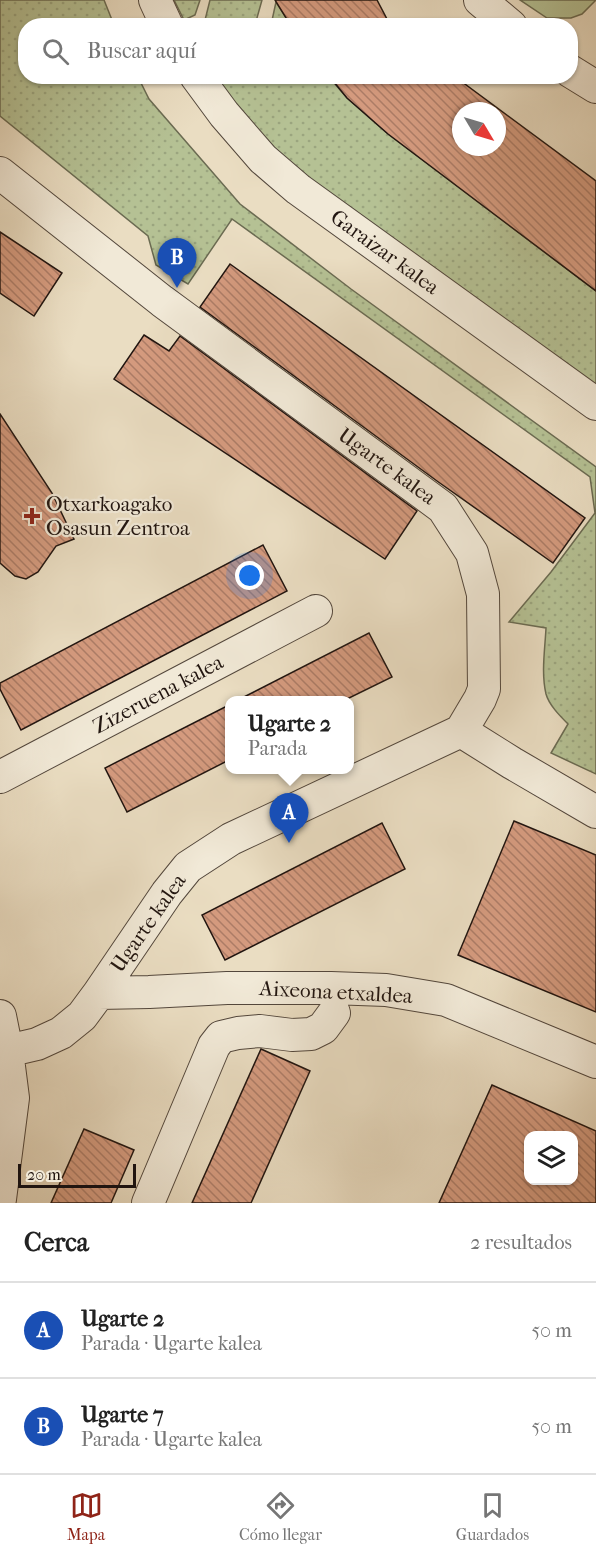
<!DOCTYPE html>
<html lang="es">
<meta charset="utf-8">
<style>
body{margin:0;font-family:"IM FELL French Canon",serif;background:#f6f6f6;color:#222}
.controls{position:absolute;right:18px;bottom:18px;display:grid;overflow:hidden;border-radius:12px;box-shadow:0 2px 4px #0004}
.controls button{width:54px;height:54px;display:grid;place-items:center;padding:0;border:0;border-bottom:2px solid #e0e0e0;background:#fff;color:#222;font:30px sans-serif}
.compass{position:absolute;left:452px;top:102px;width:54px;height:54px;border-radius:50%;background:#fff;box-shadow:0 2px 4px #0004;rotate:128deg}
.scale{position:absolute;left:18px;bottom:15px;width:118px;box-sizing:border-box;padding-left:6px;border:3px solid #211510;border-top:0;font-size:16px;line-height:21px;white-space:nowrap;color:#211510;-webkit-text-stroke:4px #f1e9d7;paint-order:stroke}
.you{position:absolute;left:250px;top:576px;width:21px;height:21px;margin:-15px;border:4px solid #fff;border-radius:50%;background:#1a73e8;box-shadow:0 0 0 9px #1a73e833}
.badge{display:grid;place-items:center;width:39px;height:39px;border-radius:50%;background:#8f2418;color:#fff;font-size:20px;font-weight:700}
.pin{position:absolute;translate:-50% -50px;filter:drop-shadow(0 2px 3px #0008)}
.pin::after{content:'';position:absolute;top:32px;width:21px;height:18px;background:inherit;clip-path:polygon(0 0,100% 0,50% 100%)}
.popup{position:absolute;left:225px;top:696px;width:129px;height:78px;box-sizing:border-box;display:grid;place-content:center;border-radius:12px;background:#fff;filter:drop-shadow(0 2px 4px #0005);font-size:20px;white-space:nowrap;color:#767676}
.popup b{font-size:22px;color:#222}
.popup::after{content:'';position:absolute;left:50%;top:100%;margin-left:-12px;border:12px solid transparent;border-top-color:#fff}
.list{margin:0;padding:0;list-style:none}
h2{display:flex;justify-content:space-between;align-items:center;height:78px;margin:0;padding:0 24px;font-size:26px}
h2 small{font-size:20px;font-weight:400;color:#767676}
.list li{display:grid;grid-template-columns:39px 1fr auto;gap:18px;align-items:center;box-sizing:border-box;height:96px;padding:0 24px;border-top:2px solid #e0e0e0}
.list b{display:block;font-size:22px;white-space:nowrap}
.list p{margin:0;font-size:20px;white-space:nowrap;color:#767676}
.list em{font-size:20px;font-style:normal;color:#767676}
.icon{flex:none;width:33px;height:33px;fill:none;stroke:currentColor;stroke-width:2;stroke-linecap:round;stroke-linejoin:round}
.map{position:relative;flex:none;width:596px;height:1203px;overflow:hidden}
.search{position:absolute;background:#fff;box-shadow:0 2px 4px #0004;left:18px;right:18px;top:18px;height:66px;display:flex;align-items:center;gap:15px;box-sizing:border-box;padding:0 21px;border-radius:24px;color:#767676;font-size:22px}
.sheet{height:270px;background:#fff}
nav{display:flex;justify-content:space-around;align-items:center;box-sizing:border-box;height:84px;border-top:2px solid #e0e0e0;background:#fff;font-size:16px;color:#767676}
nav a{display:grid;justify-items:center;gap:3px}
nav .on{color:#8f2418}
.map>svg:first-child{display:block}
</style>
<div class="map">
<svg width="596" height="1203" viewBox="0 0 596 1203">
<defs>
<pattern id="grass-dots" width="8" height="8" patternUnits="userSpaceOnUse" patternTransform="scale(1.5)"><rect width="8" height="8" fill="#b5c194"/><path d="M2 2h.1M6 6h.1" fill="none" stroke="#9ba57f" stroke-width="1.8" stroke-linecap="round"/></pattern>
<pattern id="building-back-hatch" width="6" height="6" patternUnits="userSpaceOnUse" patternTransform="scale(1.5)"><rect width="6" height="6" fill="#d49a7e"/><path d="M-1 5l2 2M0 0l6 6M5-1l2 2" fill="none" stroke="#ac7c66"/></pattern>
</defs>
<rect width="100%" height="100%" fill="#eaddc2"/>
<filter id="stains"><feTurbulence type="fractalNoise" baseFrequency=".00333" numOctaves="4"/><feColorMatrix values="0 0 0 0 .2 0 0 0 0 .09 0 0 0 0 .02 0 0 0 .5 -.17"/></filter>
<radialGradient id="worn" r=".72"><stop offset=".6" stop-color="#630" stop-opacity="0"/><stop offset="1" stop-color="#630" stop-opacity=".3"/></radialGradient>
<path fill="url(#grass-dots)" stroke="#6b6b52" stroke-width="1.5" d="M0 0H104L114 25 26 26V76L138 77 149 99 240 204 351 289 596 467V774L551 753 568 724C560 716 549 705 546 694 541 673 545 649 546 628L509 622 551 572 595 513 590 477 232 219 188 284 156 265 148 236 0 116Z
M174 0H200L195 15 184 20Z
M210 0H262L255 25H216L205 20Z
M276 2 291 25H271Z
M210 77H329L347 98 388 134 596 291V390L271 157Z"/>
<path fill="#b5c194" stroke="#6b6b52" stroke-width="1.5" d="M520 0H596L582 14 571 18H547Z"/>
<path fill="url(#building-back-hatch)" stroke="#211510" stroke-width="1.5" fill-rule="evenodd" d="M275 0H377L387 19 394 26H291Z
M329 76H454L596 181V291L388 134 347 98ZM461 111H497V147H461Z
M0 232 62 273 34 316 0 293Z
M230 264 585 518 553 563 437 481 200 307Z
M144 335 169 351 180 336 417 511 385 559 114 379Z
M0 414 52 493 74 539 56 546 38 572 26 579 15 576 0 563Z
M263 545 287 591 21 730 0 689V683Z
M369 633 392 677 345 700H238Z
M229 705V760L127 812 105 768Z
M514 821 596 855V1012L458 955Z
M382 823 405 869 225 960 202 915Z
M261 1049 310 1071 251 1203H192Z
M492 1085 596 1131V1203H439ZM528 1136H573V1180H528Z
M84 1129 134 1150 111 1203H51Z"/>
<g fill="none" stroke-linecap="round" stroke-linejoin="round">
<g stroke="#53473c" stroke-width="34">
<path id="street" d="M155 0 167 26
M480 0 511 26
M570 71 596 87
M196 76 224 114 263 159 298 189 596 404
M0 173 162 301 443 508 472 553 483 594 484 689 480 699 461 731 231 839 188 867 167 893 99 993 82 1016 61 1033 37 1044 7 1051
M461 731 512 763 596 812
M0 777 316 611
M99 993 149 992 227 988H331L386 990 446 1000 596 1062
M0 1016 7 1051 13 1098 0 1199
M148 1203 214 1046 221 1037 238 1033 260 1031 292 1035 311 1034 323 1028 334 1013"/>
</g>
<use href="#street" stroke="#f1e9d7" stroke-width="32"/>
</g>
<path fill="#8f2418" stroke="#f1e9d7" stroke-width="2" d="M29 507h6v6h6v6h-6v6h-6v-6h-6v-6h6z"/>
<g text-anchor="middle" stroke-width="4.5" stroke-linejoin="round" paint-order="stroke">
<g font-size="21" fill="#211510" stroke="#f1e9d7">
<text transform="translate(385 252) rotate(36)" y="7">Garaizar kalea</text>
<text transform="translate(387 466) rotate(36)" y="7">Ugarte kalea</text>
<text transform="translate(158 694) rotate(-28)" y="7">Zizeruena kalea</text>
<text transform="translate(148 923) rotate(-55)" y="7">Ugarte kalea</text>
<text transform="translate(336 992) rotate(3)" y="7">Aixeona etxaldea</text>
</g>
<g font-size="21" fill="#211510" stroke="#f1e9d7" text-anchor="start">
<text x="46" y="511">Otxarkoagako<tspan x="46" dy="24">Osasun Zentroa</tspan></text>
</g>
</g>
<rect width="100%" height="100%" filter="url(#stains)"/>
<rect width="100%" height="100%" fill="url(#worn)"/>
</svg>
<div class="controls">
<button><svg class="icon" aria-label="layers" viewBox="0 0 24 24"><path d="M12 4l9 5-9 5-9-5zM3 14l9 5 9-5"/></svg></button>
</div>
<svg class="compass" viewBox="-18 -18 36 36"><path d="M0-13l5 13h-10z" fill="#e53935"/><path d="M0 13l5-13h-10z" fill="#767676"/></svg>
<div class="scale">20 m</div>
<div class="you"></div>
<div class="pin badge" style="left:289px;top:843px;background:#1a4fb4">A</div>
<div class="popup"><b>Ugarte 2</b>Parada</div>
<div class="pin badge" style="left:177px;top:288px;background:#1a4fb4">B</div>
<div class="search"><svg class="icon" aria-label="search" viewBox="0 0 24 24"><circle cx="10" cy="10" r="6"/><path d="M15 15l6 6"/></svg>Buscar aquí</div>
</div>
<section class="sheet">
<h2>Cerca<small>2 resultados</small></h2>
<ul class="list">
<li><span class="badge" style="background:#1a4fb4">A</span><div><b>Ugarte 2</b><p>Parada · Ugarte kalea</p></div><em>50 m</em></li>
<li><span class="badge" style="background:#1a4fb4">B</span><div><b>Ugarte 7</b><p>Parada · Ugarte kalea</p></div><em>50 m</em></li>
</ul>
</section>
<nav>
<a class="on"><svg class="icon" aria-label="map" viewBox="0 0 24 24"><path d="M3 6l6-2 6 2 6-2v14l-6 2-6-2-6 2zM9 4v14M15 6v14"/></svg>Mapa</a>
<a><svg class="icon" aria-label="directions" viewBox="0 0 24 24"><path d="M12 3l9 9-9 9-9-9zM9 14v-3h6M13 9l2 2-2 2"/></svg>Cómo llegar</a>
<a><svg class="icon" aria-label="saved" viewBox="0 0 24 24"><path d="M7 4h10v16l-5-4-5 4z"/></svg>Guardados</a>
</nav>
